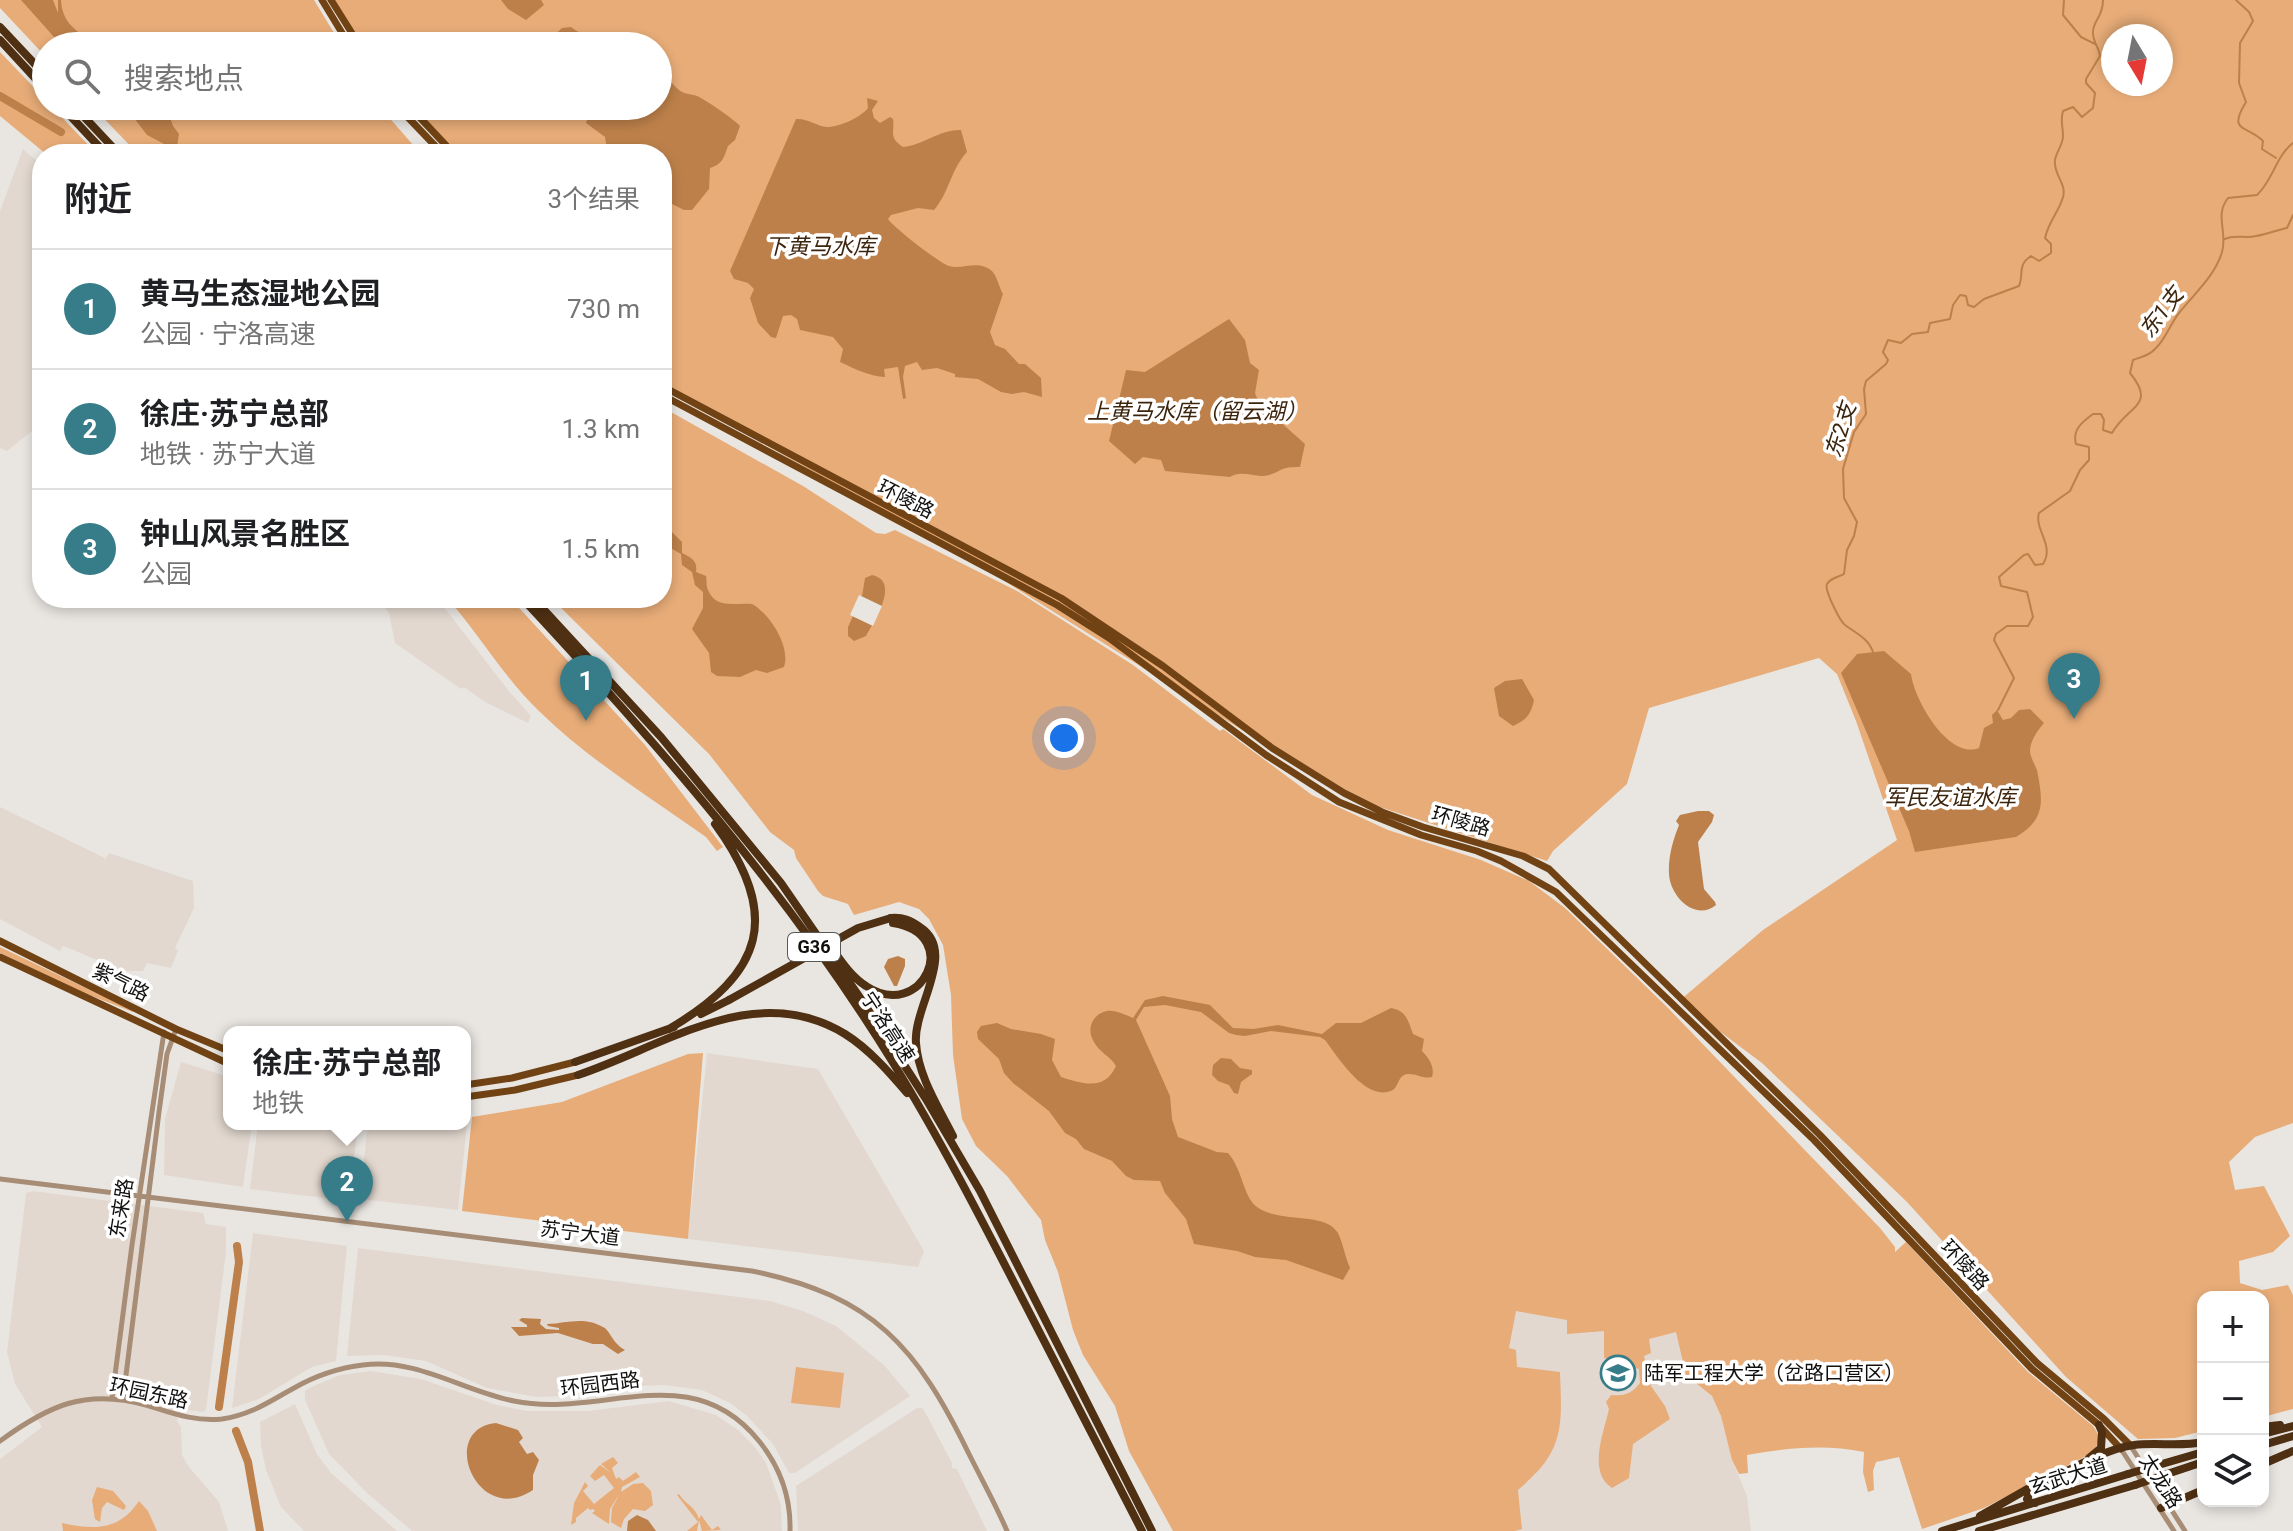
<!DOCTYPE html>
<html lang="zh">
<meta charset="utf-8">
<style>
body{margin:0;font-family:Roboto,"Noto Sans SC",sans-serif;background:#f2f2f2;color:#202124}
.controls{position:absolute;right:24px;bottom:24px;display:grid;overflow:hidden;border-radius:16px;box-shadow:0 4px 12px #0003}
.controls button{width:72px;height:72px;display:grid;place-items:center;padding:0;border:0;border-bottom:2px solid #e0e0e0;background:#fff;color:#202124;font:40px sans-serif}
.compass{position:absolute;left:2101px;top:24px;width:72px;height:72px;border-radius:50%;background:#fff;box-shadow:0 4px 12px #0003;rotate:170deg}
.you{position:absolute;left:1064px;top:738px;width:28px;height:28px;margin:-20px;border:6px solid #fff;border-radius:50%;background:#1a73e8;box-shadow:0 0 0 12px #1a73e833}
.badge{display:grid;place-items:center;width:52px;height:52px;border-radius:50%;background:#367c89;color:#fff;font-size:26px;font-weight:700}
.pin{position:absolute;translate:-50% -66px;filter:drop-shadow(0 2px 4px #0008)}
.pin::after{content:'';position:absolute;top:42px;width:28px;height:24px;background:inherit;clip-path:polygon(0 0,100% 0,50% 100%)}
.popup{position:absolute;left:223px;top:1026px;width:248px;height:104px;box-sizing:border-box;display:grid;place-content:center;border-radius:16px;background:#fff;filter:drop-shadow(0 2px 6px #0005);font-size:26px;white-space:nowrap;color:#757577}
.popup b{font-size:30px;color:#202124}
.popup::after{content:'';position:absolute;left:50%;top:100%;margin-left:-16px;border:16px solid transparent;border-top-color:#fff}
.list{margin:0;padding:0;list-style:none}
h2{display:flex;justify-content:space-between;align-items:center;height:104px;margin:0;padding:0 32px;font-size:34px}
h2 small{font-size:26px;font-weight:400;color:#757577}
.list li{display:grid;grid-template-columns:52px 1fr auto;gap:24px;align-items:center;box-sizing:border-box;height:120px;padding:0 32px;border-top:2px solid #e0e0e0}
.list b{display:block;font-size:30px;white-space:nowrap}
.list p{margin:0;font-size:26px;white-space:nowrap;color:#757577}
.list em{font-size:26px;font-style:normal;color:#757577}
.icon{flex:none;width:44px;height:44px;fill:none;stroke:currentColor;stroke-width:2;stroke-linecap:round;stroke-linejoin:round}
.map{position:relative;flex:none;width:2293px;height:1531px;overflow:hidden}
.search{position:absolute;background:#fff;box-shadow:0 4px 12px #0003;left:32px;top:32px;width:640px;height:88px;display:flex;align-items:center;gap:20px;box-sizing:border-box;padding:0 28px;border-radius:44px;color:#757577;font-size:30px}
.panel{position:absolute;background:#fff;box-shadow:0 4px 12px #0003;left:32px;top:144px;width:640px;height:464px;border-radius:32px}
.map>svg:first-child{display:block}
</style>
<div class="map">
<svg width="2293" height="1531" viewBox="0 0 2293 1531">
<rect width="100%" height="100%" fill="#e9e6e2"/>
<path fill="#e2d8cf" d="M23 149 42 166V423L7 451 0 448V211Z
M381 598H437L508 690 531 716 528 723 485 702 464 687 461 689 395 643 389 613 380 601Z
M0 807 105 858 104 861 109 853 193 881 194 908 175 948 178 950 171 968 147 963 143 971H123L71 949 63 946 60 951 0 919Z
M707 1053 818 1069 924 1251 918 1267 688 1239Z
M181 1062 229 1077V1124H252L243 1187 164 1175 165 1119Z
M258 1124H358L349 1201 250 1189Z
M378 1124 467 1125 458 1210 360 1199 367 1131Z
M33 1191 203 1213 206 1224 226 1227V1252L206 1410 203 1412 179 1409 177 1421 181 1427 182 1455 189 1467 219 1502 228 1531H0V1459L42 1427 15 1384 7 1352 26 1193Z
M253 1233 347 1246 336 1361 312 1367 259 1399 232 1408Z
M358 1248 770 1301 803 1311 836 1326 884 1365 910 1396 795 1473H789L773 1444 746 1415 730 1403 702 1390 664 1385 640 1386 595 1395 536 1397 487 1388 426 1361 384 1355 347 1356Z
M1691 1265 1686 1375 1712 1396 1721 1416 1732 1460 1747 1496 1751 1531H1515L1522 1528 1518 1490 1536 1474 1517 1368 1509 1348 1515 1311Z
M371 1371 421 1379 497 1405 527 1411H588L669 1401 716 1415 738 1430 755 1447 766 1463 781 1505 782 1531H412L367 1493 329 1454 305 1400V1391L309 1388 340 1375Z
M295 1404 317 1454 331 1473 397 1531H304L281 1507 266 1470 261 1446 260 1422Z
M917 1408H922L925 1412 952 1463V1468L957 1469 987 1531H798L796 1486Z"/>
<path fill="#e7ac78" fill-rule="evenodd" d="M0 0H314L342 46H46V57L0 8Z
M332 0H2293V1123L2255 1137 2229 1162 2235 1190 2264 1186 2290 1236 2273 1252 2239 1261 2240 1283 2262 1290 2288 1285 2293 1295V1409L2263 1417V1297H2203V1431L2175 1438 2138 1439 2066 1377 1907 1202 1762 1063 1679 1001 1763 930 1897 840 1856 721 1837 674 1819 658 1649 708 1627 784 1553 851 1547 861 1361 801 1285 757 966 557 662 387V154H452L403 106H658V46H354ZM2113 36H2161V84H2113Z
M0 52 46 100V106H51L97 154H46L0 116Z
M92 106H379L421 154H138Z
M662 407 803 486 876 533 885 534 895 530 1017 591 1133 665 1220 731 1223 729 1312 795 1388 830 1481 860 1529 881 1565 908 1668 1008 1880 1228 1895 1247V1252L1906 1242 2028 1372 2093 1426C2101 1437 2100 1442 2092 1453L1984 1508 1922 1529 1899 1457 1876 1462 1873 1471 1874 1490 1868 1492 1863 1472 1864 1452C1825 1444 1785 1448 1747 1455L1748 1473 1739 1474 1732 1460 1721 1416 1712 1396 1686 1375 1676 1332 1649 1339 1651 1353 1644 1356 1651 1386 1665 1406 1670 1419 1633 1444 1629 1478 1612 1488C1587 1472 1604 1432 1609 1409L1606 1402 1611 1395C1625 1396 1631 1394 1640 1383L1639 1369 1604 1358V1331L1567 1334V1320L1516 1311 1509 1348 1516 1350 1517 1367 1560 1372C1562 1427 1565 1451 1518 1490L1522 1529 1515 1531H1173L1129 1451 1115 1406 1083 1355 1073 1330 1058 1272 1045 1240 1041 1220 1007 1176 976 1146 962 1119 953 1055 951 995 943 945 929 919 919 909 899 902 854 915 848 904 823 896 818 891 796 858 794 850 770 832 709 754 551 598H662Z
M447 598H510L645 745 723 847 717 851 706 837C650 797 589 760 540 712 504 678 480 635 447 598Z
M0 947 132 1010 133 1012 84 993 0 953Z
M703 1053 688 1239 462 1211 472 1117 562 1102 688 1054Z
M796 1367 844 1373 840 1408 791 1403Z
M613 1457 618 1463 612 1468 616 1479 619 1477 623 1481 636 1472 640 1477 622 1487 621 1492 633 1484 643 1483 651 1491 653 1505 645 1511 633 1509 624 1519 621 1528 611 1522 612 1508 620 1493 610 1509 609 1524 592 1513 595 1511 593 1509 590 1510 588 1508 576 1518V1522L571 1525 574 1503 585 1482 588 1486 583 1491 594 1504 614 1488 604 1475 595 1481 590 1476 600 1465 611 1473 601 1464Z
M97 1487 113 1491 126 1506 124 1510 107 1502 102 1508 100 1522 95 1519 92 1500Z
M679 1494C685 1504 696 1507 699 1519L701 1515 712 1530 718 1526 721 1530 702 1531 699 1520 697 1531H687L698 1522 677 1495Z
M139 1501 148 1511 157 1531H63L62 1523C94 1530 119 1531 139 1501Z"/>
<path fill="#bd804a" d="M21 0H53L58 13V0H61C62 28 86 39 111 46H62Z
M501 0H541L544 5 526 20 508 9Z
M571 27C585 39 602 35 616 46H547V42L562 28Z
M658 72C668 77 670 82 678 89 683 94 691 94 697 96 703 98 738 122 740 126L735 140 728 146C724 157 723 164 710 168L709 189 692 210H684L662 199V154H608L605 137 586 123 590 112 580 106H658Z
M867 98 878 101 872 110 874 118 880 123 890 117 893 119C895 133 888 137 903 147 924 145 940 129 961 130L967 152C951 169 949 193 934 210L918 208 891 215 888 219C892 226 939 263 949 266 963 270 978 259 992 271 997 276 999 287 1003 294L990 332 995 345 1005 349 1019 364H1025L1041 378 1042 397 1024 392 1012 394 1001 392 978 379 955 377V374L937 368 922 370 917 362 905 366 903 377 906 398 903 399 898 367 884 369 885 377C871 377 853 368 840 362L843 349 833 337 800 330 797 319 791 315 783 316 776 338 771 337 758 323 750 298 754 289 748 283 734 279 730 271 796 119C808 118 816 126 827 127 840 127 861 117 868 108Z
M125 106H166L173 126 179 134 177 147 184 154H172L166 145 147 135Z
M1229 319 1245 340 1250 363 1259 370 1255 393 1259 403 1305 444 1300 467C1280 467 1284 470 1269 475 1256 479 1242 469 1230 477L1165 471 1161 460 1143 457 1135 464 1109 441 1126 370 1145 372Z
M662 518 671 522 672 532 682 542V553C690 557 698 560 696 572L706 576C707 581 706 586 708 590 716 610 736 602 752 604 770 614 791 647 784 667L767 673 756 670 740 677 717 676 711 672 709 653 692 629 703 608V592L695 585 692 572 682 565 681 554 662 543Z
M872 575C901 581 874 621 866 636L854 641 848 636V627L862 596 865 578Z
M1884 651 1911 674C1914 699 1948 760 1979 748L1984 728 1993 723 1992 715 1997 710 2003 720 2011 718 2019 710 2030 709 2044 723C2037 731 2030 741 2030 752 2031 758 2035 765 2037 770 2043 801 2046 819 2016 837L1915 852 1909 831 1841 673 1857 654Z
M1522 679 1534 700C1531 715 1526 720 1513 726L1499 716 1494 688 1505 681Z
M1698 811H1709L1714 815 1712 822 1698 842 1704 889 1715 902 1716 905C1695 922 1670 896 1669 874 1668 857 1673 840 1679 825L1676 821 1680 815Z
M898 956 905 959V966L897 986H894L884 967 888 959Z
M1163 996 1210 1005 1233 1028 1253 1029 1278 1025 1322 1034 1336 1023H1361L1391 1008C1407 1011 1408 1021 1413 1034L1424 1039 1422 1051C1429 1058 1435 1067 1432 1077 1423 1079 1415 1073 1407 1074 1397 1076 1399 1088 1391 1091 1365 1101 1338 1057 1325 1040L1320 1037 1271 1031 1245 1036 1236 1035 1229 1033 1201 1012 1165 1005 1144 1007 1136 1020 1170 1096 1172 1119 1178 1137 1217 1152 1228 1153C1243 1170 1243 1197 1257 1207 1281 1224 1325 1211 1338 1233 1343 1243 1345 1257 1350 1268L1343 1280 1286 1260 1255 1257 1237 1251 1194 1244 1186 1219 1165 1193 1160 1181 1134 1180 1126 1176 1112 1161 1084 1149 1076 1139 1065 1133 1049 1111 1013 1083 1004 1073 999 1059 978 1039 977 1032 981 1026 997 1023 1011 1029 1041 1034 1055 1039 1052 1060 1061 1077C1083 1084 1105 1091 1116 1066 1111 1057 1099 1052 1094 1042 1086 1030 1092 1014 1107 1011 1116 1010 1125 1015 1133 1018L1145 1000Z
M1221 1058 1231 1059 1240 1068 1252 1070V1074L1241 1082 1238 1094 1234 1093 1229 1085 1218 1081 1212 1075 1213 1065Z
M522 1318 541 1319 540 1324 546 1329 559 1330V1328L548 1326 547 1324C567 1323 584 1316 603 1327 611 1331 611 1342 625 1350L618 1354 603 1344H593L558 1333 519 1336 511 1327H527V1325L519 1320Z
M496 1423 518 1430 523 1438 519 1442 527 1454 533 1452 539 1460 533 1475V1490C477 1528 437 1429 496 1423Z
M637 1515 648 1520 656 1531H627L628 1521Z"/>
<path fill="#e9e6e2" d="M859 595 882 606 873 626 850 615Z"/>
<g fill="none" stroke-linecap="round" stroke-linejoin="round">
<path stroke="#bd804a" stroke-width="2" d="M2064 0 2063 15 2081 37 2095 44
M2236 0 2249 12 2253 21 2240 43 2239 83 2246 102C2227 133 2247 125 2263 141L2262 149 2276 158
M2225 239C2235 234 2245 239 2256 236 2267 234 2277 230 2287 228L2293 215
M1873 652C1868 638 1857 634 1845 625 1840 621 1824 590 1827 584 1830 578 1839 577 1844 574L1847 550 1854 536 1857 522 1844 498 1843 469 1854 432 1866 414 1864 389 1866 381 1886 364 1888 360 1883 352 1888 340 1901 343 1912 334 1928 332 1930 323 1950 319 1953 305 1960 295 1966 296 1968 305 1974 307 1984 299 2019 286C2024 274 2017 265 2031 256L2039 261 2051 253V244L2045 238C2049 220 2059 212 2063 197 2067 184 2053 174 2055 160 2056 152 2063 145 2063 136 2063 126 2060 121 2063 111L2073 107 2082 117 2093 108 2095 93 2086 83V79L2100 56C2099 47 2092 41 2093 31 2094 19 2103 17 2103 0
M1998 710 2014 678 1994 640 1996 634 2007 626H2028L2033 617 2027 592 2001 586 1999 577 2024 555 2028 554 2035 565 2043 564C2055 545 2034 530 2039 513L2070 491 2080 470 2089 460V447L2076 444C2072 430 2082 422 2093 414H2101L2104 420 2103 430 2112 433C2128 405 2157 406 2130 373L2133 360C2141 357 2149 356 2155 349 2166 339 2170 324 2179 313 2194 294 2215 276 2222 252 2228 232 2214 216 2228 198L2257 195C2274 179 2275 157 2293 143"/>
<path stroke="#bd804a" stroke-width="8" d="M0 96 61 132
M219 1407 239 1262 237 1246
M236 1431 248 1462 260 1531"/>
<path stroke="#a88d76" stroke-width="5" d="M0 1179 752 1271C874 1296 917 1347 969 1454 982 1480 996 1505 1007 1531
M112 1398 132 1245 164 1032
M123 1399 159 1112 167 1054 176 1029
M0 1441C48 1406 85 1388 146 1405 172 1413 195 1422 222 1419 251 1415 270 1401 294 1388 315 1376 338 1368 363 1365 417 1358 463 1391 514 1401 602 1419 690 1356 759 1441 780 1467 791 1498 790 1531
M2130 1445 2185 1531
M2121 1449 2174 1531"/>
<path stroke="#714314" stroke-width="7" d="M322 0 350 46
M331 0 360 46
M397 106 443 154
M409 106 454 154
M662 386 1061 598 1163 666 1272 748 1344 793 1382 812 1423 827 1523 856 1549 869 1820 1135 2037 1363 2104 1419 2130 1445
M662 395 1057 605 1109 638 1266 755 1339 802 1421 835 1477 851 1501 861 1556 892 1814 1140 2032 1369 2099 1425 2121 1449
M0 941 176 1029 229 1051
M0 957 229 1064
M465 1085 512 1078 575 1062
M465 1097 515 1090 578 1075"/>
<path stroke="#4f3013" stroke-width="8" d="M0 27 46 76
M0 40 46 90
M61 106 106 154
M74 106 119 154
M522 598C656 742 788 892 892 1061 947 1150 994 1244 1042 1337 1075 1402 1109 1466 1142 1531
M533 598 661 737 781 883 874 1018 926 1099 980 1191 1152 1531
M891 918C903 917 910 920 920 927 958 952 913 1007 916 1043 918 1076 939 1108 953 1136
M828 943C839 958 850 976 866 986 922 1023 964 934 893 923
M701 1014 729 1000
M669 1029C764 973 782 916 715 824
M575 1062 674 1027
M578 1075C665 1046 755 979 845 1034 869 1049 889 1072 907 1093
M2263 1427 2280 1425
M2263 1434 2293 1426
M2263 1445 2293 1436
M2089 1458 2101 1448 2102 1432 2099 1425
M2263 1464 2293 1451
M2155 1466 2203 1452
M2161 1476 2203 1462
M2035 1503H2031L2027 1499 2030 1492C2055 1477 2106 1448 2134 1445 2157 1442 2180 1447 2203 1442
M2161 1508 2203 1490
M1980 1516 2031 1487
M1942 1531 2128 1474
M1979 1531 2135 1485"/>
<path stroke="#4f3013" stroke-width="8" d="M729 1000 858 928 891 918
M2128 1474 2155 1466
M2135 1485 2161 1476"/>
</g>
<defs>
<g id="university-ring" transform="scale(1.8)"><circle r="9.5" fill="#fff" stroke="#367c89" stroke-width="1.5"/><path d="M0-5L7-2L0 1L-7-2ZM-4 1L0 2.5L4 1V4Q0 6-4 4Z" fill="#367c89"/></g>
</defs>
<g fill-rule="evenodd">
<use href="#university-ring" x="1618" y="1373"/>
</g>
<g text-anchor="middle" stroke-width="7" stroke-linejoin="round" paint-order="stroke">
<rect fill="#fff" stroke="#585857" stroke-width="2" x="788" y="933" width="52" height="28" rx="6"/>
<g font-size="18" font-weight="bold" fill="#11100f">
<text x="814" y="953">G36</text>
</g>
<g font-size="20" fill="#11100f" stroke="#fff">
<text transform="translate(906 499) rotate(27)" y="7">环陵路</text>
<text transform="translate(1461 821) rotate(16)" y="7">环陵路</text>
<text transform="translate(121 982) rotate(26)" y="7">紫气路</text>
<text transform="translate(888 1027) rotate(57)" y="7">宁洛高速</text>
<text transform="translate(121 1208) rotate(-81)" y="7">东来路</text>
<text transform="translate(580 1233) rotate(7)" y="7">苏宁大道</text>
<text transform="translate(1965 1265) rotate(47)" y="7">环陵路</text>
<text transform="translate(600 1384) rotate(-7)" y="7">环园西路</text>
<text transform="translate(149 1393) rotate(12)" y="7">环园东路</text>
<text transform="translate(2068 1476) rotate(-17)" y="7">玄武大道</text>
<text transform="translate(2161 1481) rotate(57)" y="7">太龙路</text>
</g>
<g font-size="20" fill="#11100f" stroke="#fff" text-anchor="start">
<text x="1644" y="1380">陆军工程大学（岔路口营区）</text>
</g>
<g font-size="22" font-style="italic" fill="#3d240c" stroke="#fff">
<text x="820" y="254">下黄马水库</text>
<text transform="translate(2161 312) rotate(-53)" y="8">东1支</text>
<text x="1197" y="419">上黄马水库（留云湖）</text>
<text transform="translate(1840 430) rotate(-73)" y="8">东2支</text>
<text x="1950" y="805">军民友谊水库</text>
</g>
</g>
</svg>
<div class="controls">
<button>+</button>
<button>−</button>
<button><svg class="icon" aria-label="layers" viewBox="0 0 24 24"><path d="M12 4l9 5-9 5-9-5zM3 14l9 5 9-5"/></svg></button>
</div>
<svg class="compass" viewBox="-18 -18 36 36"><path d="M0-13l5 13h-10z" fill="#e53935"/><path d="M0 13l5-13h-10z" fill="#757577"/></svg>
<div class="you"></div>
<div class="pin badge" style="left:586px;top:721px">1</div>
<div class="pin badge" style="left:347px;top:1222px">2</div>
<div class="popup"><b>徐庄·苏宁总部</b>地铁</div>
<div class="pin badge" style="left:2074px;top:719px">3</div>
<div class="search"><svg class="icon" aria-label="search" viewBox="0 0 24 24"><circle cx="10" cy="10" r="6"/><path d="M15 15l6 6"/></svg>搜索地点</div>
<section class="panel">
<h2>附近<small>3个结果</small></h2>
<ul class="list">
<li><span class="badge">1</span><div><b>黄马生态湿地公园</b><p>公园 · 宁洛高速</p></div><em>730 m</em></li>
<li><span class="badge">2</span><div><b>徐庄·苏宁总部</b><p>地铁 · 苏宁大道</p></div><em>1.3 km</em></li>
<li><span class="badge">3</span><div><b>钟山风景名胜区</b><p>公园</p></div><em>1.5 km</em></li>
</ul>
</section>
</div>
